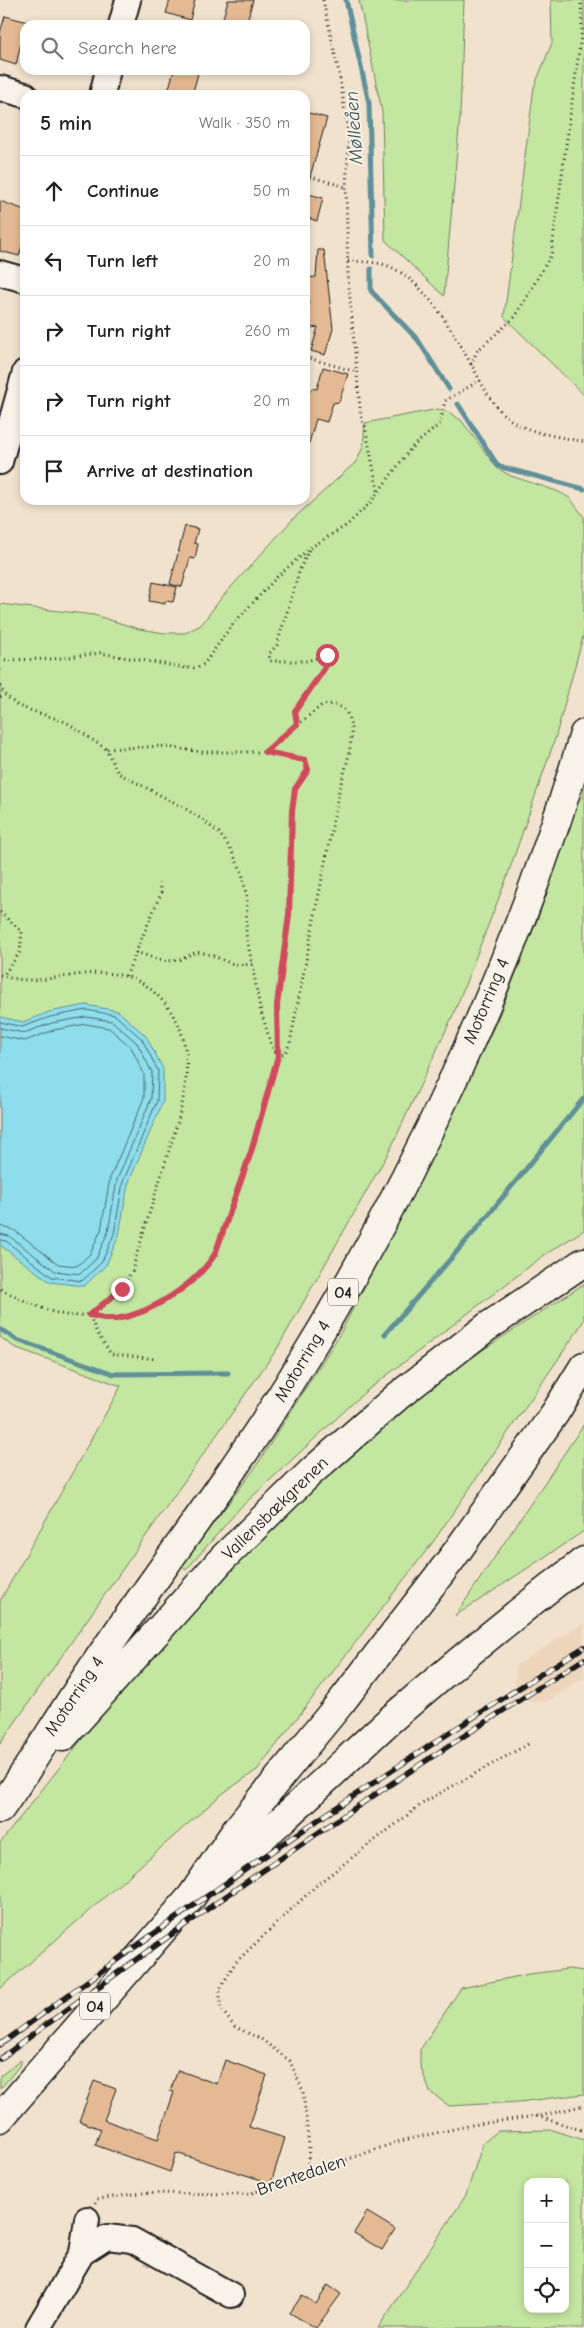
<!DOCTYPE html>
<meta charset="utf-8">
<style>
body{margin:0;font-family:"Comic Neue",sans-serif;background:#f2f2f2;color:#222}
.controls{position:absolute;right:15px;bottom:15px;display:grid;overflow:hidden;border-radius:10px;box-shadow:0 2px 8px #0003}
.controls button{width:45px;height:45px;display:grid;place-items:center;padding:0;border:0;border-bottom:1px solid #e0e0e0;background:#fff;color:#222;font:25px sans-serif}
.stop{position:absolute;width:15px;height:15px;margin:-11px;border:4px solid #d1495b;border-radius:50%;background:#fff}
.stop.end{background:#d1495b;border-color:#fff;box-shadow:0 1px 5px #0008}
.list{margin:0;padding:0;list-style:none}
h2{display:flex;justify-content:space-between;align-items:center;height:65px;margin:0;padding:0 20px;font-size:21px}
h2 small{font-size:16px;font-weight:400;color:#767676}
.list li{display:grid;grid-template-columns:32px 1fr auto;gap:15px;align-items:center;box-sizing:border-box;height:70px;padding:0 20px;border-top:1px solid #e0e0e0}
.list b{display:block;font-size:19px;white-space:nowrap}
.list em{font-size:16px;font-style:normal;color:#767676}
.icon{flex:none;width:28px;height:28px;fill:none;stroke:currentColor;stroke-width:2;stroke-linecap:round;stroke-linejoin:round}
.map{position:relative;flex:none;width:584px;height:2328px;overflow:hidden}
.search{position:absolute;background:#fff;box-shadow:0 2px 8px #0003;left:20px;top:20px;width:290px;height:55px;display:flex;align-items:center;gap:12px;box-sizing:border-box;padding:0 18px;border-radius:15px;color:#767676;font-size:19px}
.panel{position:absolute;background:#fff;box-shadow:0 2px 8px #0003;left:20px;top:90px;width:290px;height:415px;border-radius:15px}
.map>svg:first-child{display:block}
</style>
<div class="map">
<svg width="584" height="2328" viewBox="0 0 584 2328">
<rect width="100%" height="100%" fill="#f1e2ce"/>
<filter id="ink" filterUnits="userSpaceOnUse"><feTurbulence type="fractalNoise" baseFrequency=".02" numOctaves="2"/><feDisplacementMap in="SourceGraphic" scale="10" xChannelSelector="R" yChannelSelector="G"/><feConvolveMatrix kernelMatrix="1 2 1 2 8 2 1 2 1" color-interpolation-filters="sRGB"/></filter>
<g filter="url(#ink)">
<path fill="#edd6bc" d="M584 1623V1677L547 1702 527 1701 515 1683 516 1665Z"/>
<path fill="#c3e6a0" stroke="#70815e" fill-rule="evenodd" d="M359 0H464L460 117 444 296 385 240 382 112Z
M551 0H584V395L504 317 534 87 552 43Z
M438 409 448 412 461 420 497 468 511 476 557 491 570 498 584 517V633L555 739 507 877 454 1013 391 1148 277 1349 0 1744V1601L121 1386 14 1347 0 1337V604L94 615 139 629 165 633H185L201 625 222 597 293 519 356 462 363 447 365 423Z
M584 781V1230L543 1256 365 1392 240 1508 186 1570 181 1566 255 1468 341 1332 438 1143 498 1018 538 918Z
M584 1284V1320L576 1333 433 1542 257 1770 222 1794 0 1989V1843L179 1616 406 1400Z
M584 1424V1531L455 1616Z
M569 1969 584 1971V2094L519 2102 449 2106 430 2092 420 2065V2050L461 1988 529 1974Z
M21 2060V2064L0 2089V2076Z
M553 2130 584 2140V2328H378L466 2195 483 2143 498 2131ZM528 2182H565V2309H528Z"/>
<path fill="#8eddec" stroke="#609099" d="M86 1005 118 1011 146 1036 163 1069V1101L128 1184 119 1235 106 1265 84 1286 50 1282 0 1245V1017L23 1022 49 1012Z"/>
<g fill="none" stroke-linecap="round" stroke-linejoin="round">
<path stroke="#4a696f" stroke-width="1" d="M0 1022 22 1027 50 1017 86 1010 115 1015 142 1039 158 1071 157 1101 123 1182 114 1234 102 1262 82 1281 52 1277 6 1241 0 1240
M0 1028 24 1033 52 1023 86 1017 112 1021 137 1043 152 1072 151 1099 117 1180 108 1232 96 1259 80 1274 55 1271 9 1236 0 1234
M0 1036 25 1041 54 1030 86 1024 109 1028 131 1047 144 1074V1098L110 1178 101 1230 90 1254 77 1266 58 1264 14 1230 0 1226"/>
<path stroke="#609099" stroke-width="5" d="M346 0 369 103 373 256
M371 269V291L418 340 449 389
M458 404 498 466 584 489
M0 1329 17 1340 114 1374 228 1373
M385 1334 480 1225 584 1098"/>
</g>
<path fill="#e3ba93" stroke="#1c1c1c" d="M170 0H195L190 20 166 13Z
M228 0H253L246 25H221Z
M5 16 28 22 25 25 16 65 0 60V33Z
M174 70H199L192 95H167Z
M305 112 327 118 309 180H305Z
M305 193 323 198 317 221 305 217Z
M0 201 25 210V236L19 256 0 251Z
M318 250H324L333 329 325 355 311 351 318 327 305 329V307L309 306 306 278 316 277Z
M323 367 348 374 339 402 333 403 327 422 316 419 309 443 305 442V389L311 391 312 388 317 389Z
M185 526 198 529 194 543 198 544 195 559 190 558 182 587 170 584Z
M153 582 177 587 173 602 165 601V604L149 601Z
M225 2060 267 2075 249 2127 285 2138 271 2183 176 2153 170 2172 95 2145 101 2129 79 2121 94 2081 116 2089 104 2120 158 2139 174 2092 170 2091 178 2070 217 2084Z
M367 2212 395 2229 382 2250 354 2233Z
M328 2285 341 2294 316 2328 290 2313 302 2295 316 2304Z"/>
<g fill="none" stroke-linecap="round" stroke-linejoin="round">
<g stroke="#1c1c1c" stroke-width="28">
<path id="minor" d="M121 25 128 0
M0 88 25 95
M102 95 108 70
M0 273 25 280
M0 462 25 372
M82 2253 107 2237 132 2240 231 2295
M38 2328 82 2253 87 2219"/>
</g>
<g stroke="#1c1c1c" stroke-width="31">
<path id="highway" d="M63 1737 223 1558 311 1472 398 1396 487 1327 584 1262
M0 1809C30 1767 56 1722 85 1679 152 1580 225 1486 288 1385 413 1185 517 961 584 734
M215 1877C276 1828 332 1773 390 1720 453 1665 518 1612 584 1561
M0 2118 192 1896 237 1829 342 1701 453 1557 555 1413 584 1366"/>
</g>
<path stroke="#1c1c1c" stroke-width="3" stroke-dasharray="1 4" stroke-linecap="butt" d="M323 0 339 73 349 138 346 187 348 277 361 419 365 426 378 491
M305 175 346 187
M348 261C362 262 379 261 393 268 430 287 455 336 475 371 483 387 494 407 508 418 528 434 560 436 584 442
M305 357 357 372
M471 365 477 351 515 317 551 255 582 29 581 0
M0 660 53 659 100 653 186 668H197L204 664 232 625 277 577 310 548 347 525 370 503 411 448 440 424 445 401 480 380
M0 686 4 694 18 706 66 722 106 749 118 773 183 807 204 821 219 833 230 848 242 872 247 899 246 934 252 964 260 1008 272 1047 278 1056 285 1053 290 1043 340 786C348 762 368 698 322 705L265 752H202L160 746 106 749
M0 697 4 694
M297 724 295 711 324 669 327 655 307 661H270L269 654 277 645 300 569 309 550
M0 912 22 932 20 952 3 976
M136 952C148 956 164 963 178 960 187 957 193 951 203 953 225 957 224 967 252 964
M0 975C39 990 84 965 124 976 141 979 157 993 167 1006 206 1056 177 1122 161 1176 151 1208 141 1239 132 1271 94 1339 57 1316 0 1289
M126 976 161 893 159 883
M89 1315C97 1316 108 1320 116 1319 153 1313 196 1284 215 1254L251 1152 278 1056 277 1005 289 915 292 811 295 789 308 770 305 760 265 752
M90 1316 97 1333 111 1354 156 1359
M537 2116 584 2131
M307 2173 309 2146 303 2091 290 2061 261 2039 235 2027 220 2008V1989L235 1963 319 1883 426 1801 530 1743
M95 2203 97 2199 142 2193 249 2194 400 2141 472 2125 550 2114 584 2105"/>
<use href="#minor" stroke="#f7f3e8" stroke-width="24"/>
<use href="#highway" stroke="#f7f3e8" stroke-width="28"/>
<g stroke="#1c1c1c" stroke-width="5.5">
<path id="rail" d="M0 2045C189 1905 384 1772 584 1647
M0 2059C189 1918 384 1785 584 1659"/>
</g>
<use href="#rail" stroke="#f7f3e8" stroke-width="4" stroke-dasharray="11" stroke-linecap="butt"/>
</g>
</g>
<g fill="none" stroke-linecap="round" stroke-linejoin="round" filter="url(#ink)">
<path stroke="#d1495b" stroke-width="6" d="M122 1289 89 1315C97 1316 108 1320 116 1319 153 1313 196 1284 215 1254L251 1152 278 1056 277 1005 289 915 292 811 295 789 308 770 305 760 265 752 297 724 295 711 324 669 327 655"/>
</g>
<g text-anchor="middle" stroke-width="4" stroke-linejoin="round" paint-order="stroke">
<g fill="#f7f3e8" stroke="#5e5c59" stroke-width="1">
<rect x="328" y="1278.5" width="30" height="27" rx="4"/>
<rect x="80" y="1992.5" width="30" height="27" rx="4"/>
</g>
<g font-size="16" font-weight="bold" fill="#1c1c1c">
<text x="343" y="1298">O4</text>
<text x="95" y="2012">O4</text>
</g>
<g font-size="18" fill="#1c1c1c" stroke="#f7f3e8">
<text transform="translate(486 1001) rotate(-67)" y="6">Motorring 4</text>
<text transform="translate(302 1361) rotate(-59)" y="6">Motorring 4</text>
<text transform="translate(275 1508) rotate(-44)" y="6">Vallensbækgrenen</text>
<text transform="translate(74 1696) rotate(-56)" y="6">Motorring 4</text>
<text transform="translate(301 2175) rotate(-19)" y="6">Brentedalen</text>
</g>
<g font-size="19" font-style="italic" fill="#3e565a" stroke="#f7f3e8">
<text transform="translate(353 128) rotate(-94)" y="7">Mølleåen</text>
</g>
</g>
</svg>
<div class="controls">
<button>+</button>
<button>−</button>
<button><svg class="icon" aria-label="locate" viewBox="0 0 24 24"><circle cx="12" cy="12" r="6"/><path d="M12 2v4M12 18v4M2 12h4M18 12h4"/></svg></button>
</div>
<div class="stop" style="left:327px;top:655px"></div>
<div class="stop end" style="left:122px;top:1289px"></div>
<div class="search"><svg class="icon" aria-label="search" viewBox="0 0 24 24"><circle cx="10" cy="10" r="6"/><path d="M15 15l6 6"/></svg>Search here</div>
<section class="panel">
<h2>5 min<small>Walk · 350 m</small></h2>
<ul class="list">
<li><svg class="icon" aria-label="ahead" viewBox="0 0 24 24"><path d="M12 20V5M6 11l6-6 6 6"/></svg><div><b>Continue</b></div><em>50 m</em></li>
<li><svg class="icon" aria-label="left" viewBox="0 0 24 24"><path d="M17 20v-9H6M10 6l-5 5 5 5"/></svg><div><b>Turn left</b></div><em>20 m</em></li>
<li><svg class="icon" aria-label="right" viewBox="0 0 24 24"><path d="M7 20v-9h11M14 6l5 5-5 5"/></svg><div><b>Turn right</b></div><em>260 m</em></li>
<li><svg class="icon" aria-label="right" viewBox="0 0 24 24"><path d="M7 20v-9h11M14 6l5 5-5 5"/></svg><div><b>Turn right</b></div><em>20 m</em></li>
<li><svg class="icon" aria-label="arrive" viewBox="0 0 24 24"><path d="M6 21V4h12l-3 4 3 4H6"/></svg><div><b>Arrive at destination</b></div></li>
</ul>
</section>
</div>
